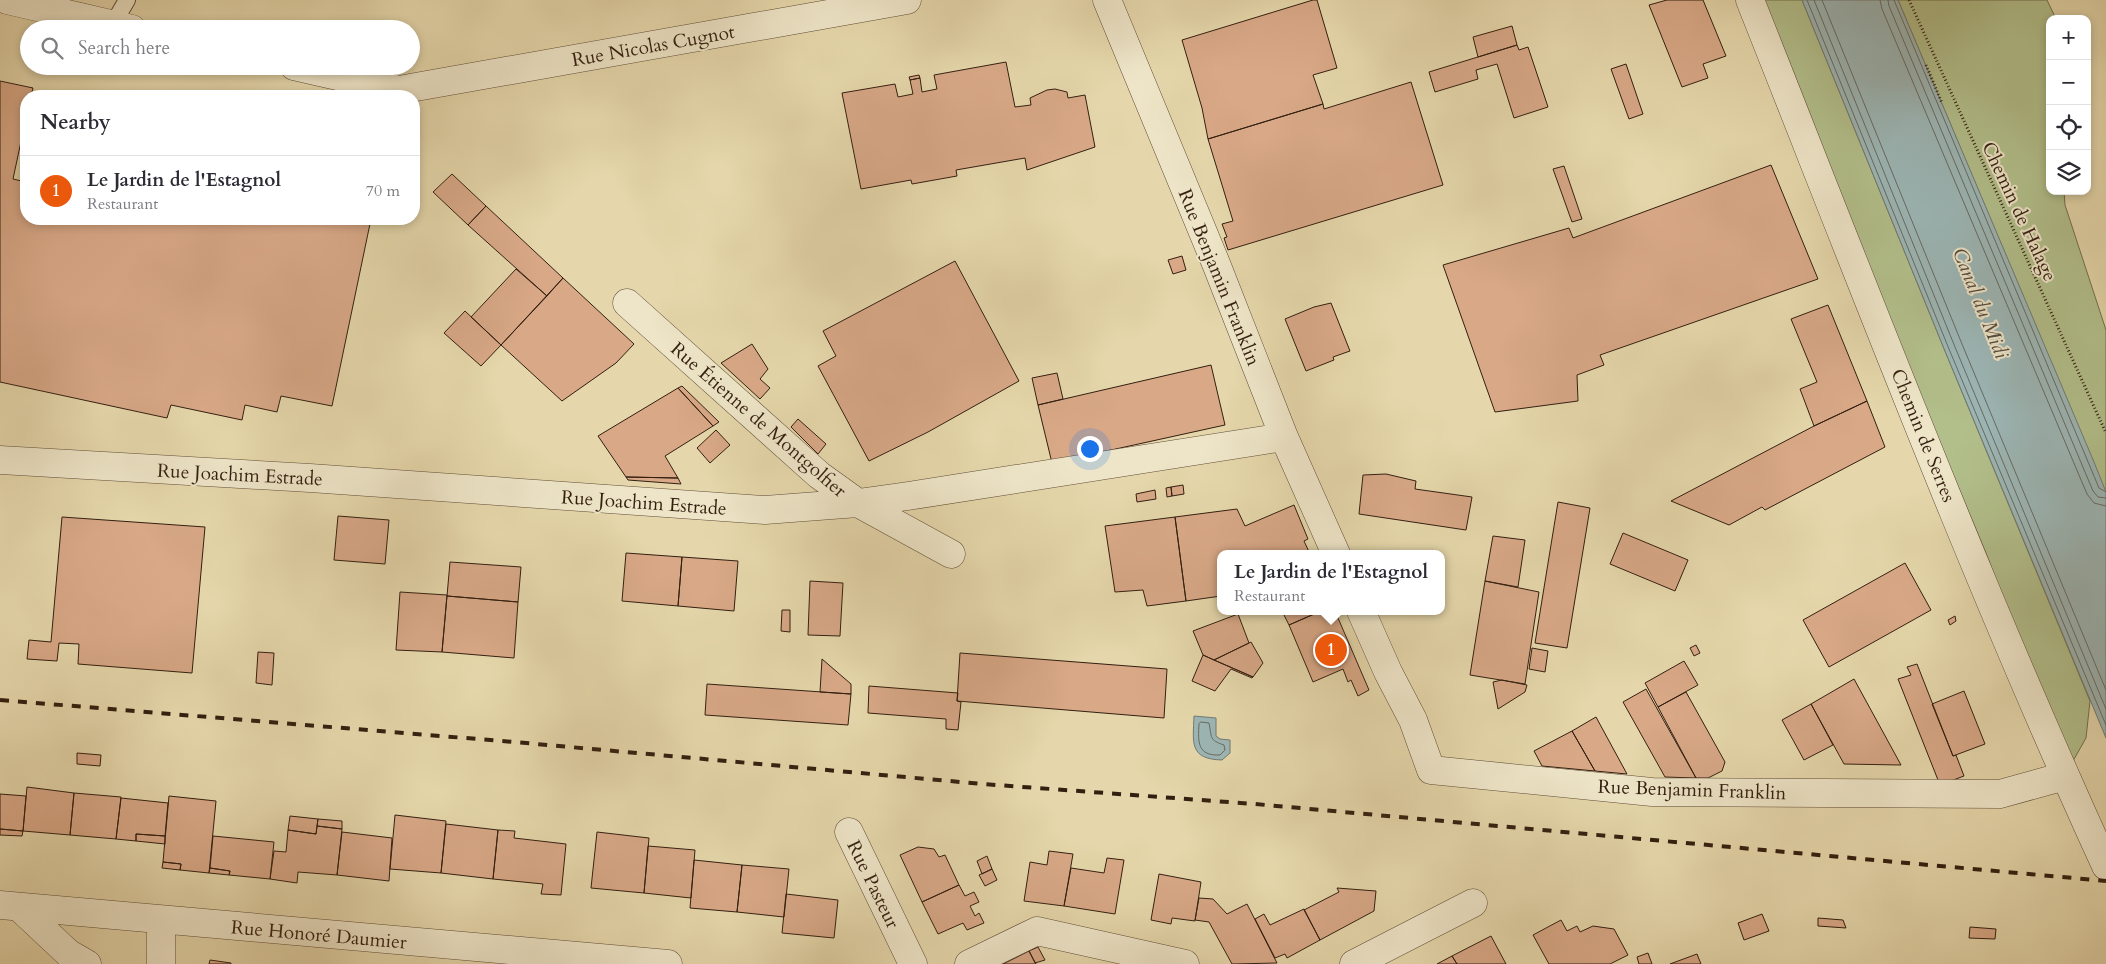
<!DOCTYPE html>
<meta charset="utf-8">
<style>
body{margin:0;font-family:Cardo,serif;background:#f7f7f7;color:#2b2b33}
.controls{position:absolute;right:15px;top:15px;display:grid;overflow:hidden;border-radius:10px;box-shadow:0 2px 8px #0003}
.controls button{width:45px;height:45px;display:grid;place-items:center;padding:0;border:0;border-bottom:1px solid #e1e1e2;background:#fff;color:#2b2b33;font:25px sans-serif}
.you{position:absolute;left:1089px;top:448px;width:18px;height:18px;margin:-12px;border:4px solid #fff;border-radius:50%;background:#1a73e8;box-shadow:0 0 0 8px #1a73e833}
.badge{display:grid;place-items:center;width:32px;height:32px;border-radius:50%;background:#ea580c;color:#fff;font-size:16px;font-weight:700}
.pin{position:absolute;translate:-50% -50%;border:2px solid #fff;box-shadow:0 1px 5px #0006}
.popup{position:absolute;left:1217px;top:550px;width:228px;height:65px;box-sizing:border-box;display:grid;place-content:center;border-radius:10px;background:#fff;filter:drop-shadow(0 1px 4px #0005);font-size:16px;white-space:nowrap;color:#7c7c81}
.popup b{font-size:19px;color:#2b2b33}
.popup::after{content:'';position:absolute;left:50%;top:100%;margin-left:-10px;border:10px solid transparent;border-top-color:#fff}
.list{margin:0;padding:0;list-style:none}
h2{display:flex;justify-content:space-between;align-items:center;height:65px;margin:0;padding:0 20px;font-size:21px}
h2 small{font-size:16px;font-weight:400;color:#7c7c81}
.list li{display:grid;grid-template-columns:32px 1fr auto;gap:15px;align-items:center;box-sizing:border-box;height:70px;padding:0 20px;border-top:1px solid #e1e1e2}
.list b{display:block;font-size:19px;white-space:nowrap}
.list p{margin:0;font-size:16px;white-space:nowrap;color:#7c7c81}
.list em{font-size:16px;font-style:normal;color:#7c7c81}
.icon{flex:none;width:28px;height:28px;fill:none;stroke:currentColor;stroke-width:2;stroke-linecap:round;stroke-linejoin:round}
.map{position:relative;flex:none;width:2106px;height:964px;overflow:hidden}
.search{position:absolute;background:#fff;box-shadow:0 2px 8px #0003;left:20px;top:20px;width:400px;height:55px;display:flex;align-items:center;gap:12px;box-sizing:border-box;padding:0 18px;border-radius:28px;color:#7c7c81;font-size:19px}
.panel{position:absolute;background:#fff;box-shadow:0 2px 8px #0003;left:20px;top:90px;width:400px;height:135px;border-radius:20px}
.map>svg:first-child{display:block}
</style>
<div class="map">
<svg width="2106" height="964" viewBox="0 0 2106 964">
<rect width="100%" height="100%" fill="#e5d7ab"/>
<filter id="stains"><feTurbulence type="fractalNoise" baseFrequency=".004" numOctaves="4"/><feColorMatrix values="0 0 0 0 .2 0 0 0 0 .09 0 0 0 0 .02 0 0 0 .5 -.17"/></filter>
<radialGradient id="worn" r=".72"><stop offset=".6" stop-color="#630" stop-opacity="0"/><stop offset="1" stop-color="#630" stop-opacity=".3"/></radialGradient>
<path fill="#b2bf8b" stroke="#726f4e" d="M1761 0H1802L1945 351 2090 701 2086 738 2073 761 2052 728 1986 553 1883 308Z
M1898 0H2047L2056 19H2050V191H2064L2065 205 2106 330V493Z"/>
<path fill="#9cb6b5" stroke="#727a73" d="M1802 0H1898L2094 462 2106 492V738L1945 351Z
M1194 716 1216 718V736L1220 739 1230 740V753L1222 760C1189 759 1193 743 1194 716Z"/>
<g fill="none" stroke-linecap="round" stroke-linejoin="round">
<path stroke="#686a62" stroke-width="1" d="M1807 0 1949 349 2106 725
M1814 0 1955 347 2106 709
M1822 0 1962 344 2106 690
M1880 0 1882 9 2087 494 2094 503 2106 506
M1888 0 1889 6 2093 491 2098 497 2106 498
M1894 0 2099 488 2106 492
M1201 722 1209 723C1212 738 1209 740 1224 745L1225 750 1220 755C1197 756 1198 742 1199 724Z"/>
</g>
<path fill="#d8a887" stroke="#331f10" d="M1313 0H1317L1337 68 1313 75 1323 104 1208 139 1202 108 1182 40Z
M1667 0H1703L1726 56 1703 64 1708 78 1682 87 1649 5Z
M1512 26 1517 45 1478 57 1473 37Z
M1517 45 1519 50 1528 47 1548 107 1514 118 1497 64 1476 70 1478 79 1435 92 1429 72Z
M1006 62 1015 107 1031 105 1030 98 1047 90 1055 89 1067 92 1068 98 1085 95 1095 147 1027 170 1025 158 956 170 957 176 912 184 911 180 861 189 842 93 895 84 898 97 913 94 910 80 920 78 922 92 937 89 934 75Z
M1626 64 1643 114 1629 119 1611 69Z
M919 75 920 78 910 80 909 77Z
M0 81 33 88 31 96H26V118L13 179 26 182V219H371L332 406 281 396 277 412 245 405 242 420 171 405 167 418 0 382Z
M1411 82 1443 185 1228 250 1224 238 1227 237 1222 224 1233 221 1208 139 1323 104 1324 109Z
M1771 165 1818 279 1600 355 1604 365 1577 375 1578 401 1495 412 1443 265 1569 228 1573 238Z
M1564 166 1582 219 1572 222 1553 169Z
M452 174 486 206 468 225 433 192Z
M486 206 563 278 547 296 468 225Z
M1182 256 1186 270 1173 274 1168 260Z
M955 261 1019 381 928 432 869 461 818 366 836 356 823 331Z
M516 269 547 296 501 345 471 317Z
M563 278 634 344 616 363 562 401 501 345Z
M1331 303 1350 351 1333 357 1334 360 1306 371 1285 319 1314 307Z
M1828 305 1867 401 1814 426 1800 389 1817 382 1791 319Z
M465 311 501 345 481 366 444 333Z
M752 344 768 369 760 379 770 388 760 399 721 363Z
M1211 365 1225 425 1052 463 1038 405Z
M1057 373 1063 399 1038 405 1032 378Z
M682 386 719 422 713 426 678 388Z
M678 388 713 426 665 456 678 478 626 477 598 436Z
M1867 401 1885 447 1765 510 1762 507 1729 525 1671 501 1814 426Z
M798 419 826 444 818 454 791 427Z
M716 430 730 445 710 463 697 448Z
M1386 474 1416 481 1415 489 1472 497 1466 530 1359 514 1363 475Z
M626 477 678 478 681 484 628 480Z
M1183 485 1184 494 1172 496 1171 487Z
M1171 487 1172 496 1167 497 1166 488Z
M1155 490 1156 499 1137 502 1136 494Z
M1558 502 1590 508 1567 648 1535 643Z
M1294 505 1308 539 1304 541 1310 554H1221V596L1186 601 1175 517 1237 509 1245 526Z
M338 516 389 520 385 564 334 560Z
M62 517 205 527 192 673 78 664 79 644 59 643 57 661 27 659 29 640 51 642Z
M1175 517 1186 601 1147 606 1143 590 1115 592 1105 526Z
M1623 533 1688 560 1675 591 1610 564Z
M1493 536 1525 540 1518 587 1485 581Z
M626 553 682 557 678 606 622 601Z
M682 557 738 561 734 611 678 606Z
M450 562 521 567 518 602 447 596Z
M1905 563 1931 610 1829 667 1803 620Z
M810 581 843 583 840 636 808 635Z
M1485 581 1539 592 1525 684 1470 675Z
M400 592 447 595 442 652 396 650Z
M447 596 518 602 514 658 442 652Z
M782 610H790V632L781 631Z
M1282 611H1321L1289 625Z
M1321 611H1335L1369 690 1358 696 1351 680 1348 682 1343 669 1313 682 1289 625Z
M1238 614 1249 643 1214 660 1203 655 1193 631Z
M1955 616 1956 621 1950 625 1948 620Z
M1251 642 1263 663 1253 677 1214 660Z
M1696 645 1700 653 1694 656 1690 648Z
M1532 648 1548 651 1545 672 1529 669Z
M258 652 274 653 272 685 256 683Z
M960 653 1167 669 1164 718 957 701Z
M1203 655 1214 660 1253 677 1252 678 1231 669 1215 691 1192 681Z
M822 659 851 684V694L820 692Z
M1684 661 1698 685 1658 707 1645 683Z
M1917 664 1953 756 1956 755 1964 776 1940 785 1898 679 1911 675 1907 667Z
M1854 679 1901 765 1844 764 1811 704Z
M1502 680 1527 685 1525 692 1498 709 1493 682Z
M707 684 851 694 848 725 705 715Z
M869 686 958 693 957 701 961 702 958 730 946 729V719L868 713Z
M1646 689 1682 753 1696 778 1665 777 1623 702Z
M1964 691 1985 744 1953 756 1932 704Z
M1686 692 1725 762 1722 771 1708 778H1696L1658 707Z
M1811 704 1833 745 1804 760 1782 720Z
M1596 717 1627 774 1595 771 1572 731Z
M1572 731 1595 771 1542 766 1534 751Z
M77 753 101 755 100 766 77 764Z
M27 787 74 793 70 835 23 831Z
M74 793 121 797 116 839 70 835Z
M0 794 26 796 23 831 0 829Z
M169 796 216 801 209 873 180 870 181 864 163 862Z
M121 798 168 803 165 836 136 834V841L116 839Z
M395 815 446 821 441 873 390 869Z
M290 816 318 819 316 834 288 830Z
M318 819 342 821V829L317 826Z
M446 824 498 830 493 879 441 873Z
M317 826 342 829 337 875 298 872 297 883 270 879 274 851 286 852 288 830 316 834Z
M0 829 23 831 22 836 0 835Z
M498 830 515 831 514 838 566 844 561 895 541 894 543 884 493 879Z
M342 832 392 838 389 881 337 875Z
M597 832 649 838 644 893 591 888Z
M136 834 165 836V844L136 841Z
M213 836 274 842 270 879 229 875 230 871 210 868Z
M648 846 695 850 691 898 644 893Z
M918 847 934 849 939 857 945 855 959 885 922 902 900 855Z
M1049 851 1073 854 1064 906 1024 901 1030 862 1047 865Z
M987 856 992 869 982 874 977 861Z
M1107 858 1124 860 1115 914 1064 906 1071 868 1104 873Z
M694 860 742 865 737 912 690 908Z
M163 862 181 864 180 870 162 868Z
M742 865 789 869 784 917 737 912Z
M210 868 230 871 229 875 209 873Z
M992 869 997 880 985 886 979 875Z
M1159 874 1201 882 1195 921 1172 918 1171 924 1151 920Z
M959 885 965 896 974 892 979 902 970 906 975 916 979 913 984 923 967 930 963 923 938 934 922 902Z
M1337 888 1376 891 1374 911 1320 940 1304 910 1339 892Z
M786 894 838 900 834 938 782 933Z
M1199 898 1213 899 1227 914 1247 904 1277 963 1232 964 1209 922 1195 920Z
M1304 909 1320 940 1287 958 1285 954 1275 958 1255 919 1264 914 1270 925Z
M1762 914 1769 931 1744 940 1738 923Z
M1818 918 1843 920 1846 928 1818 926Z
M1561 920 1567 931 1577 926 1580 932 1593 926 1614 929 1628 955 1610 964H1549L1533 935Z
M1970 927 1996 929 1995 939 1969 938Z
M1491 936 1506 964H1457L1452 956Z
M1038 947 1045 960 1035 963 1029 951Z
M1029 951 1036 964H1003Z
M1648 953 1652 964H1639L1637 957Z
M1697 954 1701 964H1670Z
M1452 956 1457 964H1437Z
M210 960 231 963V964H209Z"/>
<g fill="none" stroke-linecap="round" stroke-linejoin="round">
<g stroke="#604d37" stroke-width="18">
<path id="lane" d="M113 24 127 0"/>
</g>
<g stroke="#604d37" stroke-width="29">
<path id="street" d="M7 0 132 29
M1107 0 1217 266 1284 437 1336 554
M1750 0C1865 290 1976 582 2106 866
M294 66 399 90 907 0
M627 303 819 475 858 503 951 554
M0 460 310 478 765 510 858 503 908 496 1284 437
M1361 611 1388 672 1413 720 1431 770 1652 792 2000 794 2065 776
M849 832 913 964
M0 905 668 964
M19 907 68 953 87 964
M161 964V920
M969 964 1037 931 1185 964
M1354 964 1473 903"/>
</g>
<path stroke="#331f10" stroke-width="3" stroke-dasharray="1 2.5" stroke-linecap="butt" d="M1909 0 2106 433
M1926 65 1942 103"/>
<use href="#lane" stroke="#eee5c8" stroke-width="16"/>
<use href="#street" stroke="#eee5c8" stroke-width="28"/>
<path stroke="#331f10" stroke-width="4" stroke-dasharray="9 9" stroke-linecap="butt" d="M0 700 514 742 983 784 1255 804 2106 881"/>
</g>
<g text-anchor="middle" stroke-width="4" stroke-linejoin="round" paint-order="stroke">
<g font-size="19" fill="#331f10" stroke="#eee5c8">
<text transform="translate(653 45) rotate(-10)" y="7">Rue Nicolas Cugnot</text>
<text transform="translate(2020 211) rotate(65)" y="7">Chemin de Halage</text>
<text transform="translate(1220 277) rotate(68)" y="7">Rue Benjamin Franklin</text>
<text transform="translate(759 419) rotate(41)" y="7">Rue Étienne de Montgolfier</text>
<text transform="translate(1924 435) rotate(68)" y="7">Chemin de Serres</text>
<text transform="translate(240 474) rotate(3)" y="7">Rue Joachim Estrade</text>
<text transform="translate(644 502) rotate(4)" y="7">Rue Joachim Estrade</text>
<text transform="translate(1692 789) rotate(2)" y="7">Rue Benjamin Franklin</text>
<text transform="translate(874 884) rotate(64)" y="7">Rue Pasteur</text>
<text transform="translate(319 934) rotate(5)" y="7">Rue Honoré Daumier</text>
</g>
<g font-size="20" font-style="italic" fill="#524c42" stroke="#eee5c8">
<text transform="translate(1981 303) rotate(68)" y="7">Canal du Midi</text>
</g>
</g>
<rect width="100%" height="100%" filter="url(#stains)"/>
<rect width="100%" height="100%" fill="url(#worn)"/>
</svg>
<div class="controls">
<button>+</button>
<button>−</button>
<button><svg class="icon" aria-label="locate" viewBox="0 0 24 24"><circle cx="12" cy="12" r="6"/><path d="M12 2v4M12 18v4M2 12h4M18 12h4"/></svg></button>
<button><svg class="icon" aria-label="layers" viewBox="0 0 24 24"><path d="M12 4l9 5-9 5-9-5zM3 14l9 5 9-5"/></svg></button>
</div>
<div class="you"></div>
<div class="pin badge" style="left:1331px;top:650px">1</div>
<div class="popup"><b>Le Jardin de l'Estagnol</b>Restaurant</div>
<div class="search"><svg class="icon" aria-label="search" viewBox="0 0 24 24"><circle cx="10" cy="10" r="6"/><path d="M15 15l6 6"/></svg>Search here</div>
<section class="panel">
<h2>Nearby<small></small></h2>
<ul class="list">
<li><span class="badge">1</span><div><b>Le Jardin de l'Estagnol</b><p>Restaurant</p></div><em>70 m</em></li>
</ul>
</section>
</div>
